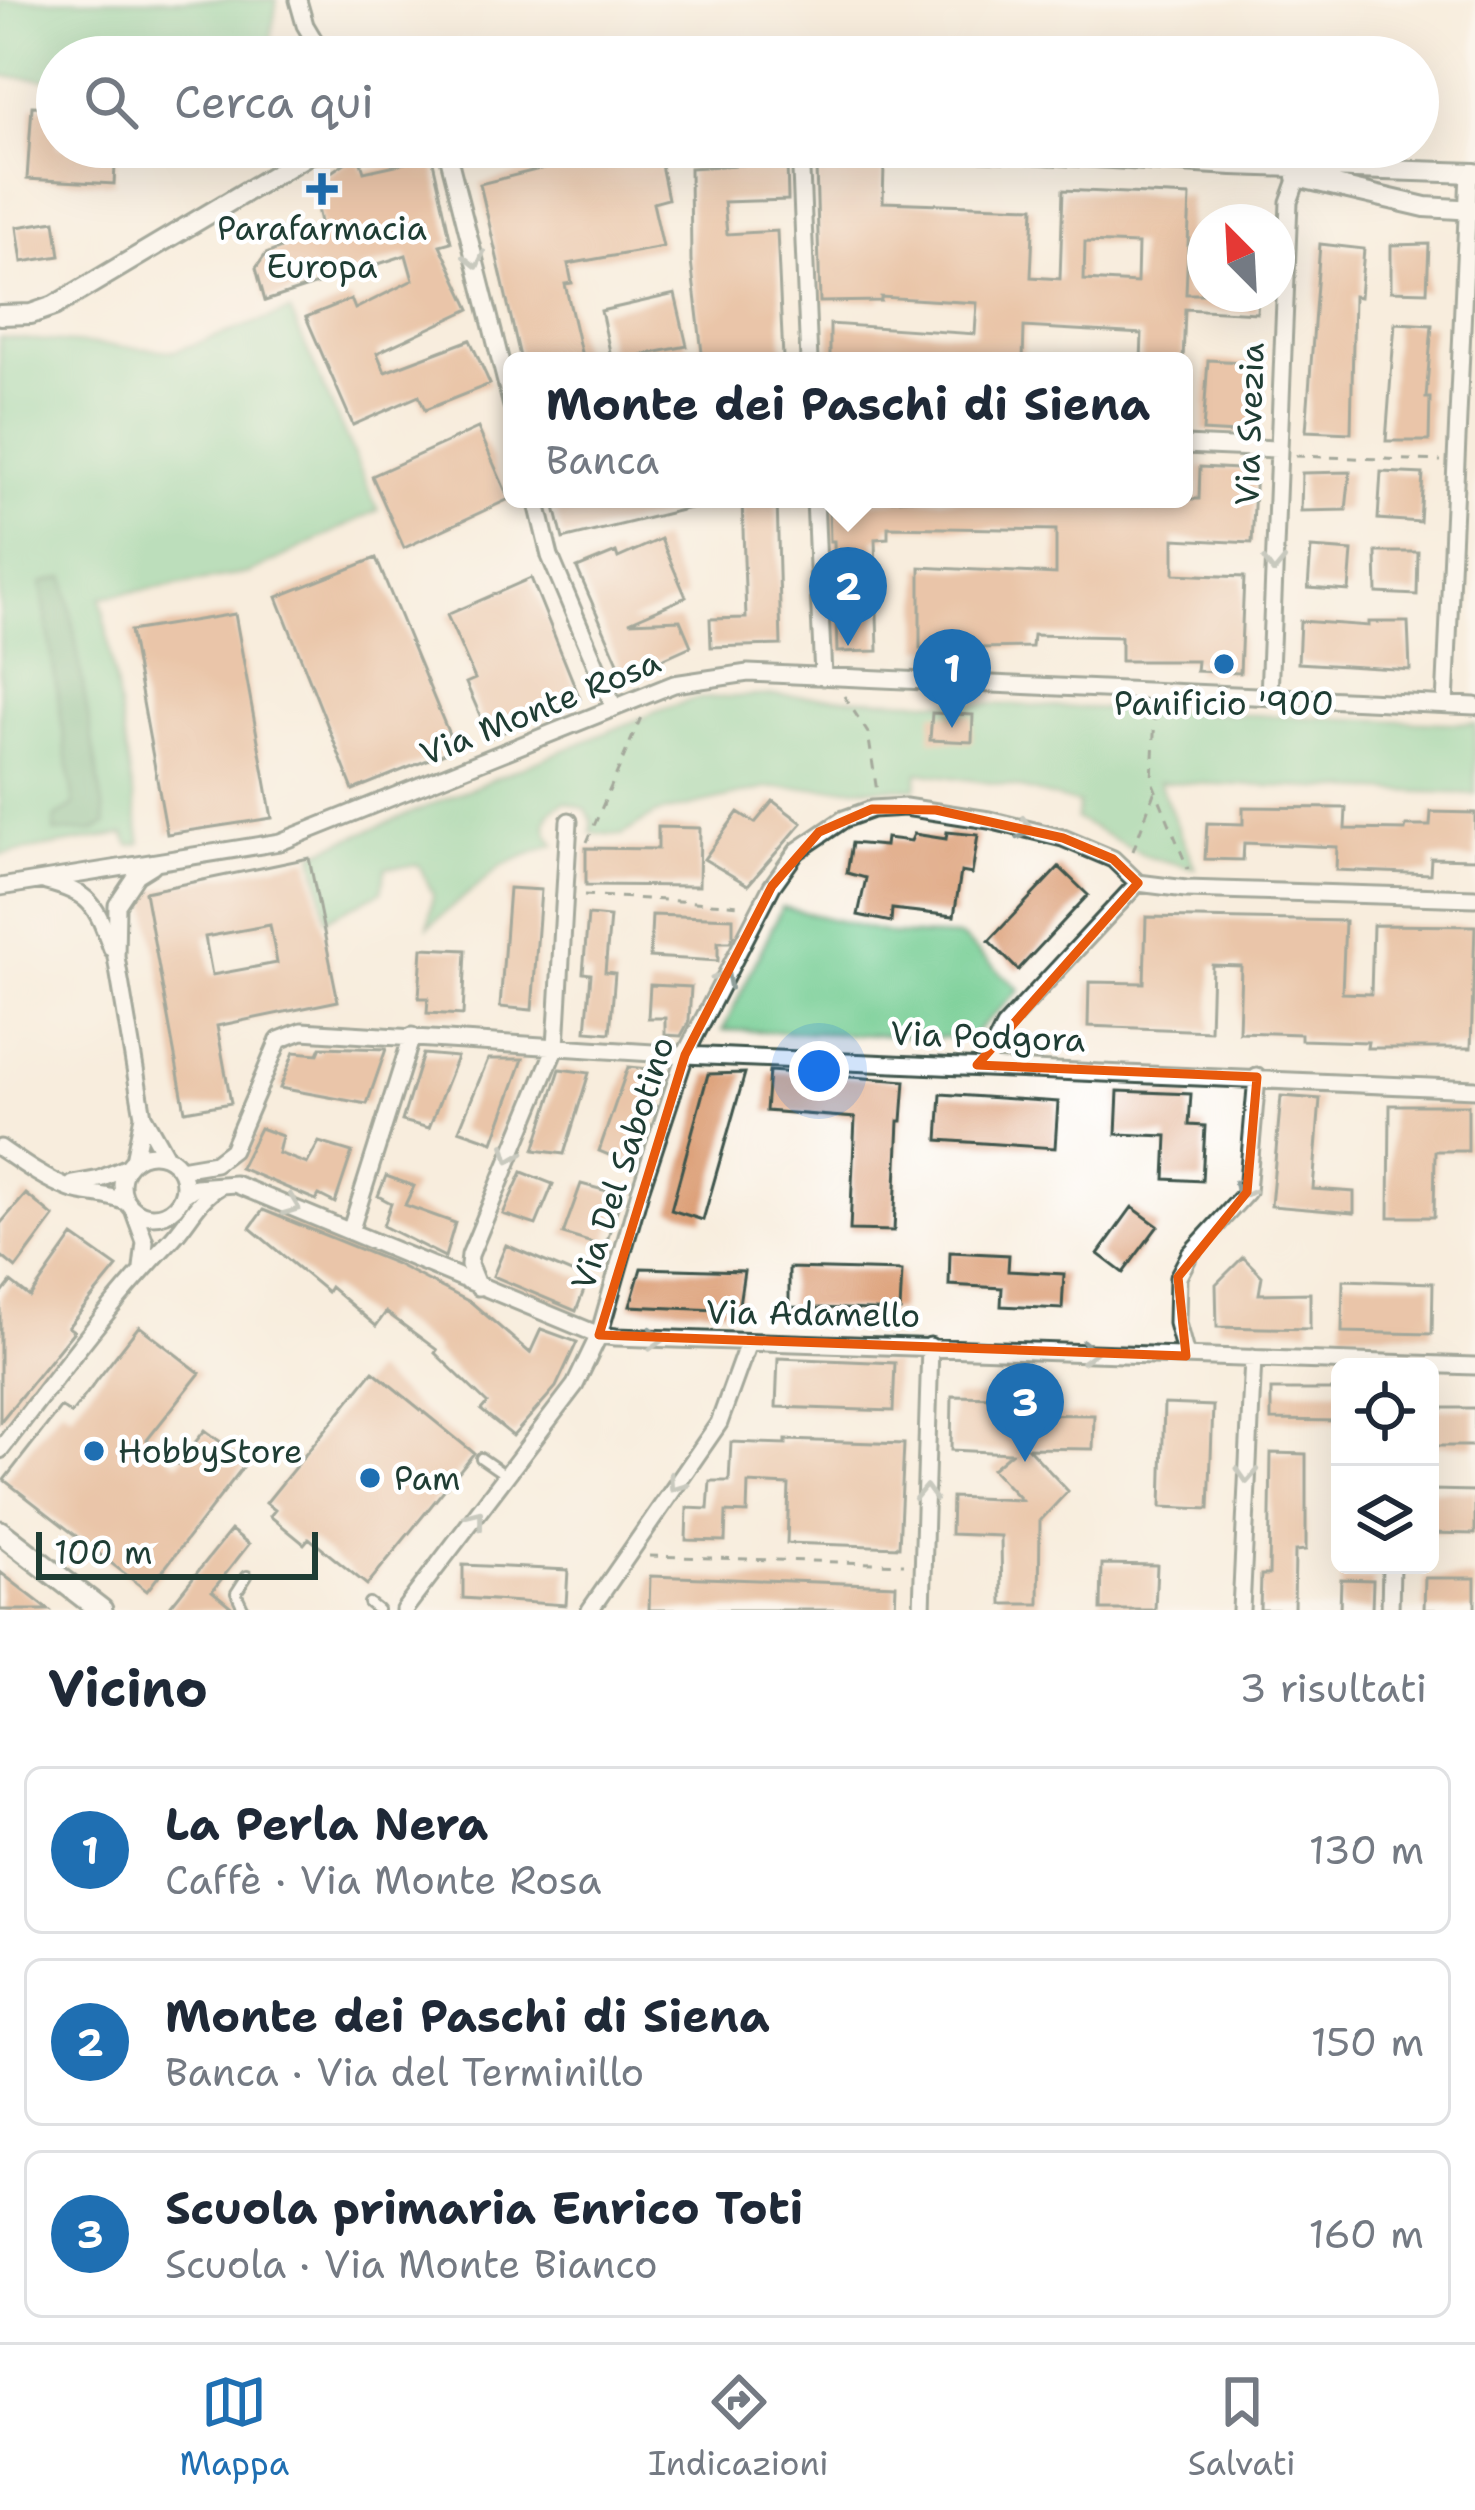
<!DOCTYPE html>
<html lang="it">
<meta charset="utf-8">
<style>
body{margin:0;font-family:"Shantell Sans",sans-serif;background:#f6f6f7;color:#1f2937}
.controls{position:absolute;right:36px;bottom:36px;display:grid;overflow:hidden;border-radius:18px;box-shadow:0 12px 48px #0002}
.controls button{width:108px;height:108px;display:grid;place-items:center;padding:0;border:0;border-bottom:3px solid #e0e1e3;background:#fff;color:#1f2937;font:60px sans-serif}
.compass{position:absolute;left:1187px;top:204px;width:108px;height:108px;border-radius:50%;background:#fff;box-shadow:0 12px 48px #0002;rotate:336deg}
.scale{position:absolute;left:36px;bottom:30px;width:282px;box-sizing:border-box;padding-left:12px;border:6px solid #1f3d34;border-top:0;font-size:33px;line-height:42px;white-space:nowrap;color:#1f3d34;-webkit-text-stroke:9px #fff;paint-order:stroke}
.you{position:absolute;left:819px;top:1071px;width:42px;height:42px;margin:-30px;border:9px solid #fff;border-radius:50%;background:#1a73e8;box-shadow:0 0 0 18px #1a73e833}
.badge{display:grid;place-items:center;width:78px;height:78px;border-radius:50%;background:#1f6fb2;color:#fff;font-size:39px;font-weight:700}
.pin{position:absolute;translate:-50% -99px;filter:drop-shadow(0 3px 6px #0008)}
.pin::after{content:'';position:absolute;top:63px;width:42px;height:36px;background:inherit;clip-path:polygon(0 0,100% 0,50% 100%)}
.popup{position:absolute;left:503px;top:352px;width:690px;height:156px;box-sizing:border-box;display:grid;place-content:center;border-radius:18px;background:#fff;filter:drop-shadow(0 3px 9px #0005);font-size:39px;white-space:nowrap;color:#747a83}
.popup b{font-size:45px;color:#1f2937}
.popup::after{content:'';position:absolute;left:50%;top:100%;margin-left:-24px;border:24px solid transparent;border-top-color:#fff}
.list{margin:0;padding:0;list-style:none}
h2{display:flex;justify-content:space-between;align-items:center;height:156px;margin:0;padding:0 48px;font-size:51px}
h2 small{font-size:39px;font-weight:400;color:#747a83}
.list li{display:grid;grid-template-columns:78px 1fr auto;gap:36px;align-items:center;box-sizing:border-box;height:168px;margin:0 24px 24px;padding:0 24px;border:3px solid #e0e1e3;border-radius:18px}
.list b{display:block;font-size:45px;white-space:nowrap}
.list p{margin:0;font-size:39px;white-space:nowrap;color:#747a83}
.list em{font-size:39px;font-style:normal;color:#747a83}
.icon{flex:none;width:66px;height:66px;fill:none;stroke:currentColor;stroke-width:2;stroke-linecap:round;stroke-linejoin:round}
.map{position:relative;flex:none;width:1475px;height:1610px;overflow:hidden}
.search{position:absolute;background:#fff;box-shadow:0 12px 48px #0002;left:36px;right:36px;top:36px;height:132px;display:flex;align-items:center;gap:30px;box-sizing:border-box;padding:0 42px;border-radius:66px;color:#747a83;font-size:45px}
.sheet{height:732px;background:#fff}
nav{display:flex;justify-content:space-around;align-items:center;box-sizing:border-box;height:168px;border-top:3px solid #e0e1e3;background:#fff;font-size:33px;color:#747a83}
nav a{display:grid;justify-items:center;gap:6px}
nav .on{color:#1f6fb2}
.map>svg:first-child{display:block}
</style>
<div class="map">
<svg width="1475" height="1610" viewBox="0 0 1475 1610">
<rect width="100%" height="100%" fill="#fff"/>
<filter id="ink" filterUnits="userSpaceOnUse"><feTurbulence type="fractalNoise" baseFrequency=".00833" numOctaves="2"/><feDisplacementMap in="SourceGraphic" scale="24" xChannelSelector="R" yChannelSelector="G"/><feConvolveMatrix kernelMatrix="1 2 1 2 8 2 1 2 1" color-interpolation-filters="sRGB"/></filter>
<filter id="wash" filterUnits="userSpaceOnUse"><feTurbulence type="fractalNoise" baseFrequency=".004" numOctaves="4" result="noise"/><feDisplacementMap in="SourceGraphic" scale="48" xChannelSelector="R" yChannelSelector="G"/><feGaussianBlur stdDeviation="2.7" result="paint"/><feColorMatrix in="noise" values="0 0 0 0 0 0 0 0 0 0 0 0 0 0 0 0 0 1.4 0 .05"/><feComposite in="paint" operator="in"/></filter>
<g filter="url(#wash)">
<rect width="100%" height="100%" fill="#f8eddd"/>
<path fill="#73cc92" stroke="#498463" stroke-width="3" d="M0 0H277L268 57H57V80L0 76Z
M290 311 378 510 250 573 101 597 141 843 130 846 124 834 0 855V337L175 351Z
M772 695 1475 724V794L1159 782 1195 868 1148 857 1076 819 1079 804 1017 787 918 772 916 788H768L655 814 622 835 591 833 592 821 586 809 565 802C545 810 540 828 555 844L502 865 428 927 433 894 419 865 386 868 381 892 326 919 314 853 656 712 695 699Z
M782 907 892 934 961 937 1020 990 969 1038 723 1030Z"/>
<path fill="#5eb07c" stroke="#3e7658" stroke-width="3" d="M65 577 106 824 93 831 54 832 55 818 74 805 41 583Z"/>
<g id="blocks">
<path fill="#d9966a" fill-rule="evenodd" d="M32 106 57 107V147H116L114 184 27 179Z
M358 154 364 172 432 157 451 242 440 245 470 309 377 353 385 372 470 340 490 384 425 410 419 396 353 425 306 317 351 299 355 309 413 280 406 255 265 301 256 268 266 254 313 235 321 227 312 185Z
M660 160 668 199 653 203 663 247 568 264 572 283 565 284 583 361H521L480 184 564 163Z
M787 162 788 200 724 202 727 234 777 231 783 358 703 361 691 261 690 168Z
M816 166H884L883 202 1034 207 1031 277 1060 279 1063 190 1190 196 1186 294H1258L1257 313 1185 309 1183 361H1141L1142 334 1024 327 1023 361H830V324L975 334 977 303 881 297V301L820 302ZM1085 242 1138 244 1137 283 1084 280Z
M55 221 60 256 22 262 17 227Z
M1320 244 1364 249 1360 297 1354 296 1351 433 1306 431Z
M1429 244 1427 292 1391 291V245Z
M675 294 687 346 612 361 601 311Z
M1395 323 1432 325 1426 398H1430L1429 441H1386Z
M1208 360 1257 363 1253 434 1203 431Z
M478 428 509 499 404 548 372 476Z
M1200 467 1256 470 1252 543 1174 539V574L1244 577 1240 673 1196 671 1197 661H1121V637L1033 635 1032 647 920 649V567L1056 574V530L888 527V538L875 539 878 651 837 652 834 541H830L829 505 909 499H1199Z
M1350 472 1346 510 1301 511 1302 473Z
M1381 472 1423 474 1420 522 1378 519Z
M553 499H702V505L563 539Z
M742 499H777L781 645 711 647 710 619 746 618Z
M661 539 686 597 629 622 680 620 691 646 624 676 577 568 616 552 618 558Z
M1311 548 1352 551 1349 591 1308 588Z
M1376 552H1418L1417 595 1377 593Z
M376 558 455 749 353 790 277 597Z
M531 578 580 699 490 738 466 683 475 679 447 615Z
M235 614 272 818 167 834 130 631Z
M1300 621 1369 626V622H1408L1410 670 1298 663Z
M932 713 973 715 972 742 930 740Z
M773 801 802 823 748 885 704 859 738 812 755 823Z
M1243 807 1346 808 1345 829 1405 830 1406 826H1430L1431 812 1475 813V859L1431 858 1430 874 1336 870 1337 847 1244 843 1243 860 1205 859 1207 823 1243 824Z
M658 827 700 828 699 886 586 885V848L658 849Z
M947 832 978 835 972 874 961 872 954 916 892 909 891 922 858 915 866 878 847 873 852 843 885 846 886 838 911 841 914 834 946 839Z
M309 858 338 1001 217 1026 231 1103 185 1111 145 892ZM270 925 277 963 212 975 205 937Z
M1059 867 1088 895 1018 970 989 941Z
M509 888 541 890 532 1010 500 1007Z
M588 915 610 917 605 972 615 973 610 1033 586 1031 591 974 583 973Z
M652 915 733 918V936L730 942H718V961L650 957Z
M1146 917 1345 921 1342 993 1371 994 1373 925 1475 926 1471 1048H1367L1368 1042 1301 1040V1034L1239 1032 1241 966 1212 965 1210 1031 1088 1026 1089 982 1144 983Z
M422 948 466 950 463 1015 427 1013 428 998H419Z
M650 985 691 987 689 1021 681 1036 665 1035V1018H648Z
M321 1047 386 1049 367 1104 280 1088 294 1052 318 1054Z
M423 1054 457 1057 429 1128 402 1121Z
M488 1059H523L493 1142 459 1130Z
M628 1067 661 1070 628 1163 599 1151Z
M560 1069 589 1073 564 1154 534 1150Z
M769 1071 905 1081 902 1121H899L894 1231 850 1230 855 1118 766 1111Z
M745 1073 703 1220 671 1210 708 1074Z
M1118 1091 1191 1094 1189 1125 1205 1126 1202 1181 1165 1179 1167 1136 1116 1134Z
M941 1094 1058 1102 1055 1148 938 1140Z
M1281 1096 1320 1099 1313 1189 1354 1192V1213L1271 1206Z
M1390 1105H1468V1151H1435L1434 1217H1389Z
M260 1128 282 1136 278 1153 307 1164 319 1142 352 1152 335 1203 319 1195 316 1200 240 1168Z
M522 1172 553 1184 536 1225 503 1214Z
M386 1176 414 1186 405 1205 455 1223 445 1257 383 1226 391 1203 378 1196Z
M581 1184 622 1195 605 1247 563 1234Z
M26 1194 54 1217 16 1268 0 1255V1224Z
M1132 1207 1158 1226 1123 1273 1098 1254Z
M263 1210 394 1263 472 1303 530 1353 541 1329 577 1342 556 1387 513 1436 481 1410 487 1403 435 1353 437 1350 386 1312 376 1326 330 1287 327 1292 250 1228Z
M73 1236 117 1267 68 1327 74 1331 0 1422V1296L11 1282 30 1297Z
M506 1245 588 1280 576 1311 493 1276Z
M950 1252 1009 1255 1008 1271 1064 1274 1062 1309 1001 1306 1002 1288 949 1285Z
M1243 1257 1262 1276 1259 1294 1310 1293V1329L1217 1327 1216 1284Z
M641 1268 744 1271 738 1311 630 1306Z
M789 1268 902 1271 900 1311 789 1307Z
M1343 1280 1433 1283 1432 1334 1342 1332Z
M139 1326 200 1373 147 1440 178 1464 205 1430 247 1462 147 1591 4 1480 61 1407 71 1414Z
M778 1358 895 1363 893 1411 776 1407Z
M373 1371 474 1453 367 1585 309 1538 304 1544 270 1516 275 1510 266 1503Z
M1271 1390H1340V1421L1271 1420Z
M952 1396 999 1397V1414L1094 1415 1093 1449 1028 1448 1068 1491 1040 1521 1039 1604H1002L1001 1536 951 1534 952 1497 1021 1500 992 1469 1011 1453 951 1450Z
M1164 1404 1213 1406 1209 1509 1161 1507Z
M1434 1408H1475V1446H1433Z
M786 1440 904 1444 899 1547 787 1543 789 1485 748 1483 747 1513 726 1512 725 1541 686 1540 687 1508 708 1509 710 1481H729L731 1442 786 1444Z
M1271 1453 1306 1454V1550L1295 1551 1294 1610H1260L1261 1575H1269Z
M1431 1490 1475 1491V1534L1430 1533Z
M231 1530 249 1544 212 1591 235 1610H167Z
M1102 1564 1157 1565 1155 1610H1101Z
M463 1565 568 1570 566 1605 463 1598Z
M0 1572 49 1610H0Z
M650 1576 896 1585 895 1610H649Z
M1425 1578H1475V1610H1424Z
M1341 1579 1373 1580 1372 1610H1340Z"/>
</g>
</g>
<g filter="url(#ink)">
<use href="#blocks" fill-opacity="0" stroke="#40574d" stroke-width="3"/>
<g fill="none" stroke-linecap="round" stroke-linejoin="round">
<g stroke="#40574d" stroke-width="14">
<path id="service" d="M481 1458 507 1476
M369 1603 378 1610
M244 1610 236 1593 247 1576"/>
</g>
<g stroke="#40574d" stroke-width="21">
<path id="minor" d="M298 0 305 25 324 57
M446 147 512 406
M800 147 809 361
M1184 445 1277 449
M536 499 550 556 614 708
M815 499 823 677
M1269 696 1289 202 1298 177 1308 171
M1445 705 1469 173
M153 865 137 875 117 905 116 957 143 1116 166 1157
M46 882C92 893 96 906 112 949
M1138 883 1186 889 1475 898
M0 887 280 842 674 684 748 673 1475 706
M985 1065 1004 1027 1138 883
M0 1148C22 1163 44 1179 70 1189 89 1196 108 1193 128 1203
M122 1185a31 31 0 1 1 62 0a31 31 0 1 1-62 0Z
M134 1160 143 1116
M180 1169 215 1163 232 1150 279 1040 302 1031 685 1055 1475 1089
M73 1184 100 1179 128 1167
M182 1196 195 1187 235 1184 599 1335 616 1337 1475 1366
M133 1209 145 1242 142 1268
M351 1229 412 1036
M478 1287 469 1265 470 1255 556 1046 569 821
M1186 1356 1177 1323 1178 1277 1190 1254 1247 1192 1257 1077
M0 1450C55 1379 108 1305 170 1241 188 1223 197 1199 220 1186
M404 1610 575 1385 599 1335 640 1191 685 1055 772 886 797 851 844 819 872 809 905 807 989 820 1063 838 1113 859 1138 883
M590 1610 719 1423 748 1343
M922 1610 930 1346
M1241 1610 1253 1358
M1390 1610 1391 1565"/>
</g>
<g stroke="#40574d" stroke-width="24">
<path id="tertiary" d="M923 147 1233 165 1475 173
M1297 177 1425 207 1475 210
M0 315 31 314 54 306 321 147"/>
</g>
<g stroke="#40574d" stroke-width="27">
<path id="secondary" d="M0 1532 101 1610"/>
</g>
<path stroke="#40574d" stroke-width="3" stroke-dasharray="9 9" stroke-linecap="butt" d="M1295 456 1441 461
M844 696 868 733 877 792
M1155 712 1152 781 1188 869
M587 842 642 715
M1133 851 1155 790
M584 895 742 905
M649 1556 904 1564"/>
<use href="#service" stroke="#fff" stroke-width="8"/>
<use href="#minor" stroke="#fff" stroke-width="15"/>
<use href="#tertiary" stroke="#fff" stroke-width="18"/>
<use href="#secondary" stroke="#fff" stroke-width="21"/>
</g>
<defs><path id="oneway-chevron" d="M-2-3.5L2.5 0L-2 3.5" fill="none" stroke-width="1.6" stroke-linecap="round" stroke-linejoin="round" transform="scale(3)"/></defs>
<g stroke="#8f9e9a">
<use href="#oneway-chevron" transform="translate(475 260) rotate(76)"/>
<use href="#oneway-chevron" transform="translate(1274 565) rotate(92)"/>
<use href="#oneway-chevron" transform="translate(1026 829) rotate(14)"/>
<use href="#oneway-chevron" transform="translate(724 978) rotate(-63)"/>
<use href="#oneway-chevron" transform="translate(511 1155) rotate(112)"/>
<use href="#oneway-chevron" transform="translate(1242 1192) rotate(116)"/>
<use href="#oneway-chevron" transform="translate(292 1206) rotate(21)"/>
<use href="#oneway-chevron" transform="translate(656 1339) rotate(3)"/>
<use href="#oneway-chevron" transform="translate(1089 1352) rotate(2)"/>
<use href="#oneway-chevron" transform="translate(1247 1475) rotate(93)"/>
<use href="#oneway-chevron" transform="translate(676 1484) rotate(125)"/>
<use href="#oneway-chevron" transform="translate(926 1493) rotate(-88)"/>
<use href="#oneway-chevron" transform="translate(476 1518) rotate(-52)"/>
</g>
</g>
<path d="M0 0H1475V1610H0ZM872 809 936 810 1063 838 1113 859 1138 883 977 1065 1257 1077 1247 1192 1178 1277 1186 1356 599 1335 685 1055 772 886 819 832Z" fill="#f8eddd" fill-opacity=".55" fill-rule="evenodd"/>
<path fill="none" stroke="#e8590c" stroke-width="9" stroke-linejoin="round" d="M872 809 936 810 1063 838 1113 859 1138 883 977 1065 1257 1077 1247 1192 1178 1277 1186 1356 599 1335 685 1055 772 886 819 832Z"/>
<g fill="#1f6fb2" stroke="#fff" stroke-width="4.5">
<path d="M316 171h12v12h12v12h-12v12h-12v-12h-12v-12h12z"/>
<circle cx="1224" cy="664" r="12"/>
<circle cx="94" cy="1451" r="12"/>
<circle cx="370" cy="1478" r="12"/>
</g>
<g text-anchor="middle" stroke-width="9" stroke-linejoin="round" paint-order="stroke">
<g font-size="33" fill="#1f3d34" stroke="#fff">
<text x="322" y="240">Parafarmacia<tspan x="322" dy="38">Europa</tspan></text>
<text x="1224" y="715">Panificio '900</text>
<text x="118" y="1463" text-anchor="start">HobbyStore</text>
<text x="394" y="1490" text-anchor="start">Pam</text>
</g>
<g font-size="33" fill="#1f3d34" stroke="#fff">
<text transform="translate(1249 424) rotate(-88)" y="12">Via Svezia</text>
<text transform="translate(540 707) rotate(-22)" y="12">Via Monte Rosa</text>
<text transform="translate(988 1036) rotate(2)" y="12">Via Podgora</text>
<text transform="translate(622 1163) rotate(-72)" y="12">Via Del Sabotino</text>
<text transform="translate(813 1313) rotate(1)" y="12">Via Adamello</text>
</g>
</g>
</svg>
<div class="controls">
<button><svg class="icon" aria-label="locate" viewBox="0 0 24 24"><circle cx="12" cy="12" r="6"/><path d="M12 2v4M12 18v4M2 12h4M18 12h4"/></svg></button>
<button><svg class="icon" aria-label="layers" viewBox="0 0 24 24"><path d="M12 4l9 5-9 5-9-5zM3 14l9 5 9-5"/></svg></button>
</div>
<svg class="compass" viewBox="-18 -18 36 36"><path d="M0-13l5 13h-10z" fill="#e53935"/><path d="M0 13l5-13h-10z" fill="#747a83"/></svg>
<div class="scale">100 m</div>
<div class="you"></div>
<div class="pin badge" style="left:952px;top:728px">1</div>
<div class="pin badge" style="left:848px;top:646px">2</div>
<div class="popup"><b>Monte dei Paschi di Siena</b>Banca</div>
<div class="pin badge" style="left:1025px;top:1462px">3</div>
<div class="search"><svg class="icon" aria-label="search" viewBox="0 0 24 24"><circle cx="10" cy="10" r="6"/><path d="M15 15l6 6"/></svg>Cerca qui</div>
</div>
<section class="sheet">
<h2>Vicino<small>3 risultati</small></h2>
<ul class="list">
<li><span class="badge">1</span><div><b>La Perla Nera</b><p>Caffè · Via Monte Rosa</p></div><em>130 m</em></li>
<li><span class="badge">2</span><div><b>Monte dei Paschi di Siena</b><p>Banca · Via del Terminillo</p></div><em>150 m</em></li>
<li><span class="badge">3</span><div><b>Scuola primaria Enrico Toti</b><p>Scuola · Via Monte Bianco</p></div><em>160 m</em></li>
</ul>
</section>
<nav>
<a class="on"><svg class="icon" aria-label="map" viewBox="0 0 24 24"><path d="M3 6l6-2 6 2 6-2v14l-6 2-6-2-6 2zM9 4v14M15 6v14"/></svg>Mappa</a>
<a><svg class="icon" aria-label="directions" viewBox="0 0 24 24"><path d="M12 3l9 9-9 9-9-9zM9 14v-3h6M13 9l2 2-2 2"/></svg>Indicazioni</a>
<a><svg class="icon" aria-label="saved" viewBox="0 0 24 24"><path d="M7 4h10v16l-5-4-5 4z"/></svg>Salvati</a>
</nav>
